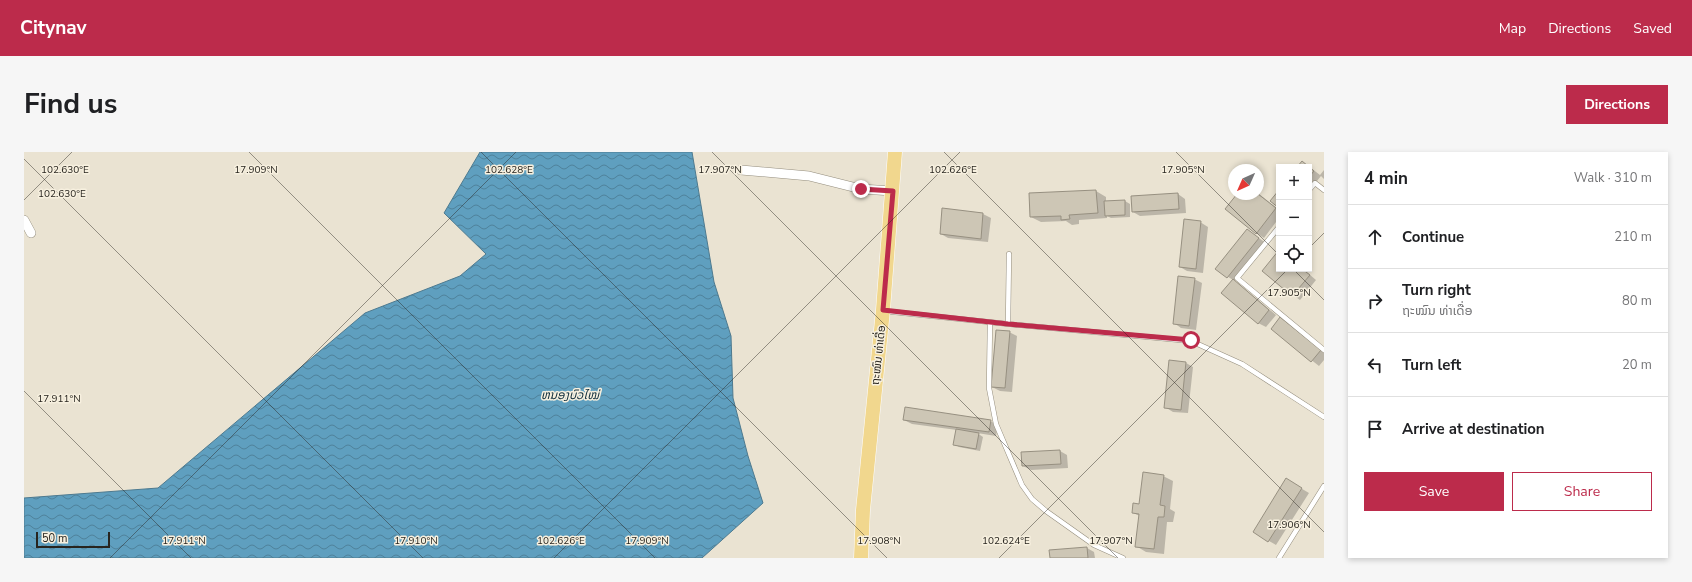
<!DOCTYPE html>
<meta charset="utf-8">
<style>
body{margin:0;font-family:"Nunito Sans","Noto Sans Lao",sans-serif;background:#f6f6f6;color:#202124}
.controls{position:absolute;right:12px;top:12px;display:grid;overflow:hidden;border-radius:0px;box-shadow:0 2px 6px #0003}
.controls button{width:36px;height:36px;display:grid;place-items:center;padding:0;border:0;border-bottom:1px solid #e0e0e0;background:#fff;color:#202124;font:20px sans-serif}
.compass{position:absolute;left:1204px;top:12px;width:36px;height:36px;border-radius:50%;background:#fff;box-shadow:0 2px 6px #0003;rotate:225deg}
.scale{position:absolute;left:12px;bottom:10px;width:74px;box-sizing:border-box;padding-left:4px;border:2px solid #27241e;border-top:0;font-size:11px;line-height:14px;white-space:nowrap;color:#27241e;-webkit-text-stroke:3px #f7f0df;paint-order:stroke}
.stop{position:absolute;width:12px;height:12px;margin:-9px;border:3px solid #bc2b4b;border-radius:50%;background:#fff}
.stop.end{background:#bc2b4b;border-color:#fff;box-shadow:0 1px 4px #0008}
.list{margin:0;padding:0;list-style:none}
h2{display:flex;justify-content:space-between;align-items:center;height:52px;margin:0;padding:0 16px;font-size:17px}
h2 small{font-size:13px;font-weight:400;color:#757577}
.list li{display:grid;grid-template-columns:26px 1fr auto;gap:12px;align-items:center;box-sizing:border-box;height:64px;padding:0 16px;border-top:1px solid #e0e0e0}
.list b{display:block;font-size:15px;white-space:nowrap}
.list p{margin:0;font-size:13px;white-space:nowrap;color:#757577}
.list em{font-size:13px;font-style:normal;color:#757577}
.actions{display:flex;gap:8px;padding:12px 16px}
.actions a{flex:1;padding:9px 0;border:1px solid #bc2b4b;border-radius:0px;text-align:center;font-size:14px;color:#bc2b4b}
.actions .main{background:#bc2b4b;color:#fff}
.icon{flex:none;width:22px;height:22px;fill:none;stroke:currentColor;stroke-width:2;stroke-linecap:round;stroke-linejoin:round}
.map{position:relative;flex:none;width:1300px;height:406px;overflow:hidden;border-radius:0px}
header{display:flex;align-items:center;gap:24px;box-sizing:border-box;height:56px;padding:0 20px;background:#bc2b4b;color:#fff}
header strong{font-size:19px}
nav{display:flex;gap:22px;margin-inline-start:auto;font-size:14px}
.intro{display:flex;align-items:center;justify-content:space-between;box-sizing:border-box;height:96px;padding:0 24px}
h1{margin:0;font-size:28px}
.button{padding:10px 18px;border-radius:0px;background:#bc2b4b;color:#fff;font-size:14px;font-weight:700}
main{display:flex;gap:24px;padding:0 24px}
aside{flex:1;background:#fff;border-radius:0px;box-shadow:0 2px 6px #0003}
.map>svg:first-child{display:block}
</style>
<header>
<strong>Citynav</strong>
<nav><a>Map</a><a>Directions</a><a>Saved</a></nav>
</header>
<div class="intro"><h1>Find us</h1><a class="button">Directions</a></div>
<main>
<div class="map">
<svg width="1300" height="406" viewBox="0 0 1300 406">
<defs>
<pattern id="water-waves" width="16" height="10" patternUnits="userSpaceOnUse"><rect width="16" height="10" fill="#5f9fbf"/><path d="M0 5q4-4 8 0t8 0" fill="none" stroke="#4e819b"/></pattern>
</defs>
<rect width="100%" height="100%" fill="#eae3d2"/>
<path fill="url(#water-waves)" stroke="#4e7a8f" d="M456 0H668L690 130 707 184 709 246 724 304 739 351 678 406H0V346L134 336 341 161 436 124 462 102 420 61Z"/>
<path fill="#0003" d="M1279 10 1296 23 1300 18V27L1297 24 1285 39V15H1275Z
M1072 39 1082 45V50L1101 49 1106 52V65L1087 66 1083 64V66L1055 68V72L1048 73 1042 69 1017 70 1007 65Z
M1234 41 1255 58V66L1240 86 1232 81 1214 42Z
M1154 42 1161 47 1162 61 1116 64 1109 60Z
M919 57 959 62 967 66 964 90 924 86 917 82Z
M1176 70 1184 75 1179 121 1163 119 1156 115Z
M1223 78 1242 91 1211 129 1252 163 1242 175 1234 171 1209 128 1192 117Z
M1255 100V117H1279L1292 128 1276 148 1269 143 1239 119Z
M1170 127 1178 131 1172 178 1157 176 1150 171Z
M1257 166 1300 200V208L1295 214 1248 177Z
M985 180 993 184 988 240 976 239 968 235Z
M1162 211 1169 215 1164 261 1149 260 1141 255Z
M880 268 966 269 974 273 972 284 953 281 959 285 956 299 935 295 930 292 933 278 888 272Z
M1036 299 1043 303 1044 316 1007 318 999 314Z
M1139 324 1149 329 1146 357 1151 360 1149 370H1143L1140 402 1122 400 1112 394 1116 364 1109 361Z
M1263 328 1285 341 1252 393 1230 380Z
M1063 396 1070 400 1071 406H1027Z"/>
<path fill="#cdc6b5" stroke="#979081" d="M1278 9 1290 19 1285 25V15H1273Z
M1072 38 1074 61 1045 63 1046 67 1037 68V64L1006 65 1005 41Z
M1255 38V56L1246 49Z
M1154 41 1155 57 1108 60 1107 44Z
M1213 42H1234L1252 56 1232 82 1201 57Z
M1101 48V63L1081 64 1080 49Z
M918 56 959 61 957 87 916 82Z
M1160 67 1177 69 1172 117 1155 115Z
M1223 77 1235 86 1203 126 1191 117Z
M1255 98V117H1278L1286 123 1268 144 1238 119Z
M1154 124 1171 126 1165 174 1149 172Z
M1209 127 1245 158 1234 172 1197 141Z
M1256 165 1297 198 1287 210 1247 177Z
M972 178 986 179 981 236 967 235Z
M1145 208 1162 210 1157 258 1140 256Z
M881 255 967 268 965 280 879 268Z
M932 277 955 281 952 297 929 293Z
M1036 298 1037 312 998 314 997 300Z
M1119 320 1140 323 1136 353 1141 354 1140 365H1134L1130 397 1111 395 1115 362 1108 361 1109 351 1115 352Z
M1262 326 1278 336 1244 390 1229 380Z
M1063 395 1064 406H1026L1025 398Z"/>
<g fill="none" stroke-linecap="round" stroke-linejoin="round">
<g stroke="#948d7d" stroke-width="5.5">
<path id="service" d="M1285 38 1291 31 1300 38
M1255 75 1213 126 1300 198
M860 159 984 172 1167 189 1218 212 1300 265
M966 170 965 236 972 272 998 333 1008 347 1022 359 1070 393 1099 406
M984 172 985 102
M1255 406 1300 334"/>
</g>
<g stroke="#948d7d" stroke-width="10">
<path id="minor" d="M717 18 785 24 837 37 869 39
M0 68 7 81"/>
</g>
<g stroke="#fff" stroke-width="15">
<path id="primary" d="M837 406 839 358 859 158 871 0"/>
</g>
<use href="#service" stroke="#fff" stroke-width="4.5"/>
<use href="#minor" stroke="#fff" stroke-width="9"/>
<use href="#primary" stroke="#f1d78e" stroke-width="14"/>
</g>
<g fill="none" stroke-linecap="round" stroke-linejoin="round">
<path stroke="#bc2b4b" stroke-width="5" d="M837 37 869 39 859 158 984 172 1167 188"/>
</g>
<path fill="none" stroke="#27241e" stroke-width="1" stroke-opacity="0.45" d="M225 0 631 406M457 0 863 406M688 0 1094 406M920 0 1300 380M1152 0 1255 103M0 7 399 406M0 48 48 0M1285 96 1300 81M1269 117 1300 148M0 239 167 406M86 406 492 0M530 406 936 0M975 406 1264 117"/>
<g text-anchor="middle" stroke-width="3" stroke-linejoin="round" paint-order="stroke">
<g font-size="11" fill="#27241e" stroke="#f7f0df">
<text transform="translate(854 203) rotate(-84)" y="4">ຖະໝົນ ທ່າເດື່ອ</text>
</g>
<g font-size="12" font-style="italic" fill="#112f3d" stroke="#f7f0df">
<text x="546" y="247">ຫນອງບົວໄໝ່</text>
</g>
</g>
<g font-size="10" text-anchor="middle" fill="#27241e" stroke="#f7f0df" stroke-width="3" stroke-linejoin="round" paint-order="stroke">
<text x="1159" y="21">17.905°N</text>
<text x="41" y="21">102.630°E</text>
<text x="232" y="21">17.909°N</text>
<text x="485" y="21">102.628°E</text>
<text x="696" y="21">17.907°N</text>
<text x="929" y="21">102.626°E</text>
<text x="38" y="45">102.630°E</text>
<text x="1265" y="144">17.905°N</text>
<text x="35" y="250">17.911°N</text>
<text x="1265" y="376">17.906°N</text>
<text x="160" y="392">17.911°N</text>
<text x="392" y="392">17.910°N</text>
<text x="537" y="392">102.626°E</text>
<text x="623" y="392">17.909°N</text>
<text x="855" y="392">17.908°N</text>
<text x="982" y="392">102.624°E</text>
<text x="1087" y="392">17.907°N</text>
</g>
</svg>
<div class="controls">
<button>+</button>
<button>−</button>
<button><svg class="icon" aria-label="locate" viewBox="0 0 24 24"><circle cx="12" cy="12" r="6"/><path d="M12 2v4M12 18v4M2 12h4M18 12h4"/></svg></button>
</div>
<svg class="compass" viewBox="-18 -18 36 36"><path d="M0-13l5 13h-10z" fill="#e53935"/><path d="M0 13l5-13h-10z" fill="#757577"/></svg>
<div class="scale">50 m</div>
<div class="stop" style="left:1167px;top:188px"></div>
<div class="stop end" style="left:837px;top:37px"></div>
</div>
<aside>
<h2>4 min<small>Walk · 310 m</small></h2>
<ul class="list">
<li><svg class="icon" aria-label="ahead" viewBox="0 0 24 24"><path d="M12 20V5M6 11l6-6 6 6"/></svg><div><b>Continue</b></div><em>210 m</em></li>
<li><svg class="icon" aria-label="right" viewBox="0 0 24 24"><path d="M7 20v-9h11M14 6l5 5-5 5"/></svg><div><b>Turn right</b><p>ຖະໝົນ ທ່າເດື່ອ</p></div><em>80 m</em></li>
<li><svg class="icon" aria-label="left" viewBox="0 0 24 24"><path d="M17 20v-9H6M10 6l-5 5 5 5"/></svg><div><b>Turn left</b></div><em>20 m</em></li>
<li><svg class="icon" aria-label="arrive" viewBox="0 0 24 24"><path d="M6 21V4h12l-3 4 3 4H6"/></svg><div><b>Arrive at destination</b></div></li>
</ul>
<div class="actions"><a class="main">Save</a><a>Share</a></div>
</aside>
</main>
